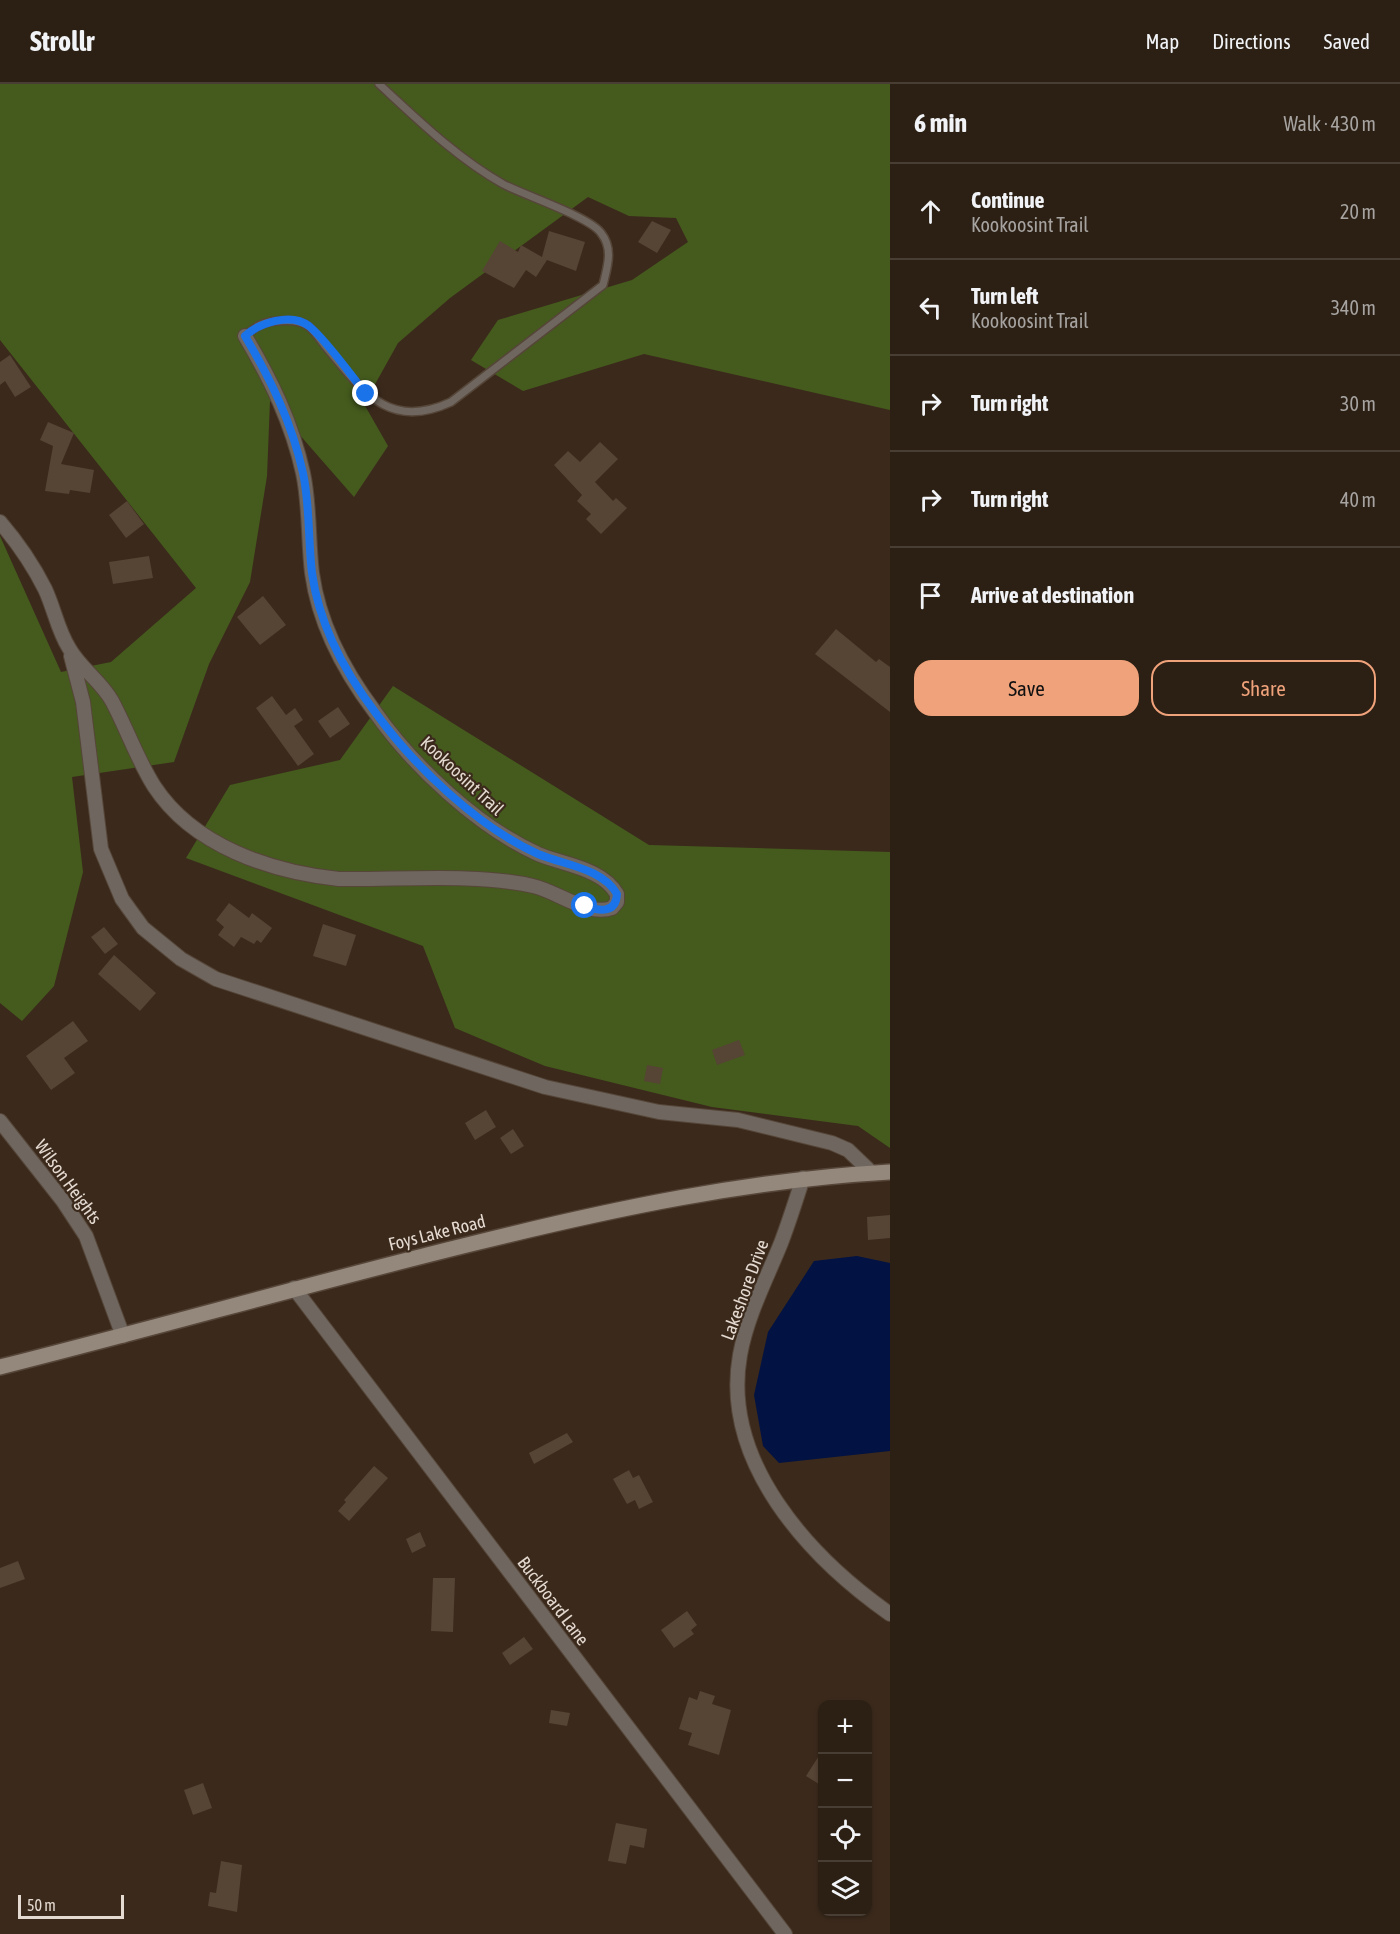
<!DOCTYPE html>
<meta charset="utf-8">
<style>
body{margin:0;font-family:"Asap Condensed",sans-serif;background:#382d22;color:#f1f3f6}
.controls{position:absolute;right:18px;bottom:18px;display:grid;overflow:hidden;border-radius:12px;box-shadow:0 2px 4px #0004}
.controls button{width:54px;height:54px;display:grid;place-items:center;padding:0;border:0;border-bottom:2px solid #483e34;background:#2c2015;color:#f1f3f6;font:30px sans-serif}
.scale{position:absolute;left:18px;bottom:15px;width:106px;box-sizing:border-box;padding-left:6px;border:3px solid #e5dad1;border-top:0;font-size:16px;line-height:21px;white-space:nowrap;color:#e5dad1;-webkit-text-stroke:4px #3b2a1c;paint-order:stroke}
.stop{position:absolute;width:18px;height:18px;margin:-14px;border:4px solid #1a73e8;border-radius:50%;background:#fff}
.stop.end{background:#1a73e8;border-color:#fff;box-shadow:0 2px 6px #0008}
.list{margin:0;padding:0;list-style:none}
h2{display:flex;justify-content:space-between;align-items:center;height:78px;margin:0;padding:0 24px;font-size:26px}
h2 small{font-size:20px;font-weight:400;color:#a6a3a0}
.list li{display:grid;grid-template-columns:39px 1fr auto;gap:18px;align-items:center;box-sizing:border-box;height:96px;padding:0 24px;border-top:2px solid #483e34}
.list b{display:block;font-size:22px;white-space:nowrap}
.list p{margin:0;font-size:20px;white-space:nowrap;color:#a6a3a0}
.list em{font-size:20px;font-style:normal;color:#a6a3a0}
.actions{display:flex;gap:12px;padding:18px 24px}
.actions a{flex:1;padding:14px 0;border:2px solid #f0a27a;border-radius:18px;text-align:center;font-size:21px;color:#f0a27a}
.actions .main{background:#f0a27a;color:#111}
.icon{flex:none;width:33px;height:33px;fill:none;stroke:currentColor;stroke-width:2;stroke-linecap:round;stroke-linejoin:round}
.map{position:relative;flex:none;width:890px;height:1850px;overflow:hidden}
header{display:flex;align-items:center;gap:36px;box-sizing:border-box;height:84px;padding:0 30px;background:#2c2015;border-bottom:2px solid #483e34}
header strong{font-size:28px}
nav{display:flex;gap:33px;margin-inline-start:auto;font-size:21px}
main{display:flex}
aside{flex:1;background:#2c2015}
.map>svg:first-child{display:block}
</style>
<header>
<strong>Strollr</strong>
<nav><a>Map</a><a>Directions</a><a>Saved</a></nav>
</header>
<main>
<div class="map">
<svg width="890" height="1850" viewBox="0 0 890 1850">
<rect width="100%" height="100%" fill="#3b2a1c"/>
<path fill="#455b1d" d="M0 0H890V326L644 270 523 307 471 276 498 236 632 196 688 158 676 134 629 132 588 113 450 214 398 259 364 320 388 362 354 413 270 317 267 392 250 498 209 580 174 678 72 693 83 788 54 902 22 937 0 919V452L61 588 111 578 196 504 0 256Z
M393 602 649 761 890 768V1064L858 1042 712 1023 545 982 455 944 423 862 186 774 230 701 340 676Z"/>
<path fill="#021242" d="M857 1172 890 1179V1367L779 1379 763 1362 754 1311 768 1248 814 1177Z"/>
<path fill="#564435" d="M652 137 671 146 657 169 638 158Z
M549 147 585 158 576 187 547 176 536 193 526 186 514 204 482 187 500 157 518 168 521 161 542 173Z
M10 271 31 303 15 313 5 297 0 301V278Z
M48 338 74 349 61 380 94 386 90 409 70 406 69 410 45 407 53 362 40 356Z
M600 358 618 375 595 398 613 417 616 414 627 424 601 450 586 435 591 430 577 417 582 411 554 381 568 367 580 378Z
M127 417 144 440 126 454 109 431Z
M149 472 153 494 113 500 109 478Z
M263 512 286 541 260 561 237 533Z
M836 545 876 578 879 575 890 583V628L815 570Z
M272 612 286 631 295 624 303 636 294 642 314 670 298 682 256 624Z
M338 623 350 640 330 654 318 637Z
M229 819 249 834 252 829 272 844 261 859 257 856 254 860 241 853 234 863 218 851 224 843 216 836Z
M323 840 356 851 346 882 313 872Z
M104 843 118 860 105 870 91 853Z
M114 871 156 909 140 927 98 890Z
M73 937 88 957 64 974 75 989 51 1006 26 972Z
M739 956 745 971 717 981 712 966Z
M647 981 663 984 660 1000 644 997Z
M486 1026 496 1043 475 1056 465 1039Z
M513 1045 524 1062 511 1070 500 1054Z
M890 1131V1154L868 1156 867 1133Z
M567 1349 573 1358 534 1380 529 1369Z
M374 1382 388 1394 349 1437 338 1427 346 1418 344 1416Z
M629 1386 633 1394 639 1391 653 1418 639 1425 635 1416 627 1420 613 1395Z
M420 1448 426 1462 412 1469 406 1455Z
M18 1477 25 1495 0 1504V1484Z
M433 1494H455L453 1548 431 1547Z
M687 1527 697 1541 691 1546 694 1550 674 1564 661 1546Z
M524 1553 533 1565 510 1581 502 1569Z
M700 1607 715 1612 712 1620 731 1626 719 1671 688 1661 692 1649 679 1645 689 1613 697 1616Z
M551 1626 570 1629 567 1642 549 1639Z
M822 1667V1702L806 1692Z
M203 1699 212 1724 193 1731 184 1706Z
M616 1739 647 1745 644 1764 630 1761 626 1780 608 1777Z
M221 1777 242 1781 237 1828 208 1822 210 1808 216 1809Z"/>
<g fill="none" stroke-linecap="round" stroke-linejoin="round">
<g stroke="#564639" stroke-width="10">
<path id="lane" d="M245 252C255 243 263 238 277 237 287 236 300 236 308 242 315 247 321 257 326 263 363 307 388 347 451 318L603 201C607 184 614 165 601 149 590 133 524 111 503 100 457 74 418 36 379 0"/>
</g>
<g stroke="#564639" stroke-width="16">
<path id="street" d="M0 438C18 459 33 481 45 505 54 524 58 547 69 564 80 584 101 597 112 617 127 645 137 675 154 702 193 762 271 788 339 795 398 796 477 789 533 802 557 807 588 833 612 824L617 818V810C602 784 564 781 538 770 478 743 413 682 375 628 344 587 319 540 312 489 308 456 310 421 303 389 292 339 271 296 245 252
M71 572 83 618 101 765 122 815 143 844 181 875 216 895 545 1003 659 1028 738 1036 832 1059 848 1066 872 1089
M0 1037 63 1117 86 1152 123 1252
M803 1094C796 1116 789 1138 781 1159 766 1196 747 1232 740 1271 721 1378 809 1473 890 1530
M294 1204 785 1850"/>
</g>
<g stroke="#564639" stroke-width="18">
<path id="secondary" d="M0 1283C159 1243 316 1198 475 1159 612 1125 748 1096 890 1088"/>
</g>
<use href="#lane" stroke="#6f675f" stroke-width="7"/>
<use href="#street" stroke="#6f675f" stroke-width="14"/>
<use href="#secondary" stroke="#94877b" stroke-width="15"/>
</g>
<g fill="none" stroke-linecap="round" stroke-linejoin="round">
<path stroke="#1a73e8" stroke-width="8" d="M366 310C350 290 327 257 309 242 291 228 259 239 245 252 271 296 292 339 303 389 310 421 308 456 312 489 319 540 344 587 375 628 414 682 478 743 538 770 564 781 602 784 617 810 616 830 599 827 585 822"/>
</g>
<g text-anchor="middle" stroke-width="4.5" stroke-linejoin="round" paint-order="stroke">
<g font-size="18" fill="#e5dad1" stroke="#3b2a1c">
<text transform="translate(462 692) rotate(43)" y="6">Kookoosint Trail</text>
<text transform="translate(68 1098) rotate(54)" y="6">Wilson Heights</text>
<text transform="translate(437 1149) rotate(-14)" y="6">Foys Lake Road</text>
<text transform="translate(745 1206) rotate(-70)" y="6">Lakeshore Drive</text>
<text transform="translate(553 1517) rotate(53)" y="6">Buckboard Lane</text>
</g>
</g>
</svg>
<div class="controls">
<button>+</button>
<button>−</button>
<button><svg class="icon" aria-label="locate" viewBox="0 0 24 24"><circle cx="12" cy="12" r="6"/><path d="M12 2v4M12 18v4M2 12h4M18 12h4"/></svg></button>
<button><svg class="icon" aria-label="layers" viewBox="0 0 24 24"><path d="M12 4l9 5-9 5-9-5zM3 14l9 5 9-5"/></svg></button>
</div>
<div class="scale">50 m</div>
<div class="stop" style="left:585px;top:822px"></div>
<div class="stop end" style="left:366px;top:310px"></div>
</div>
<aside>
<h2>6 min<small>Walk · 430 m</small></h2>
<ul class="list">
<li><svg class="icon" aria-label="ahead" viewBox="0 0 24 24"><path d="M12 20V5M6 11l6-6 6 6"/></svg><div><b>Continue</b><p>Kookoosint Trail</p></div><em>20 m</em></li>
<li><svg class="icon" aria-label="left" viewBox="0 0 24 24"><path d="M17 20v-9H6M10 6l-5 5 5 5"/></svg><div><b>Turn left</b><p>Kookoosint Trail</p></div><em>340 m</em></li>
<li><svg class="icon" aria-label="right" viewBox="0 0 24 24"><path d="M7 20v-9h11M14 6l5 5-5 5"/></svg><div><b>Turn right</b></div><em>30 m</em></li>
<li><svg class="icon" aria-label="right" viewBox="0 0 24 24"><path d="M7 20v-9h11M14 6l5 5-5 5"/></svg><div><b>Turn right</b></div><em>40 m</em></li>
<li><svg class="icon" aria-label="arrive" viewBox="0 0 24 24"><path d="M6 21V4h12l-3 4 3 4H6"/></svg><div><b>Arrive at destination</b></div></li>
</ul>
<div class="actions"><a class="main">Save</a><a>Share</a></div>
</aside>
</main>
